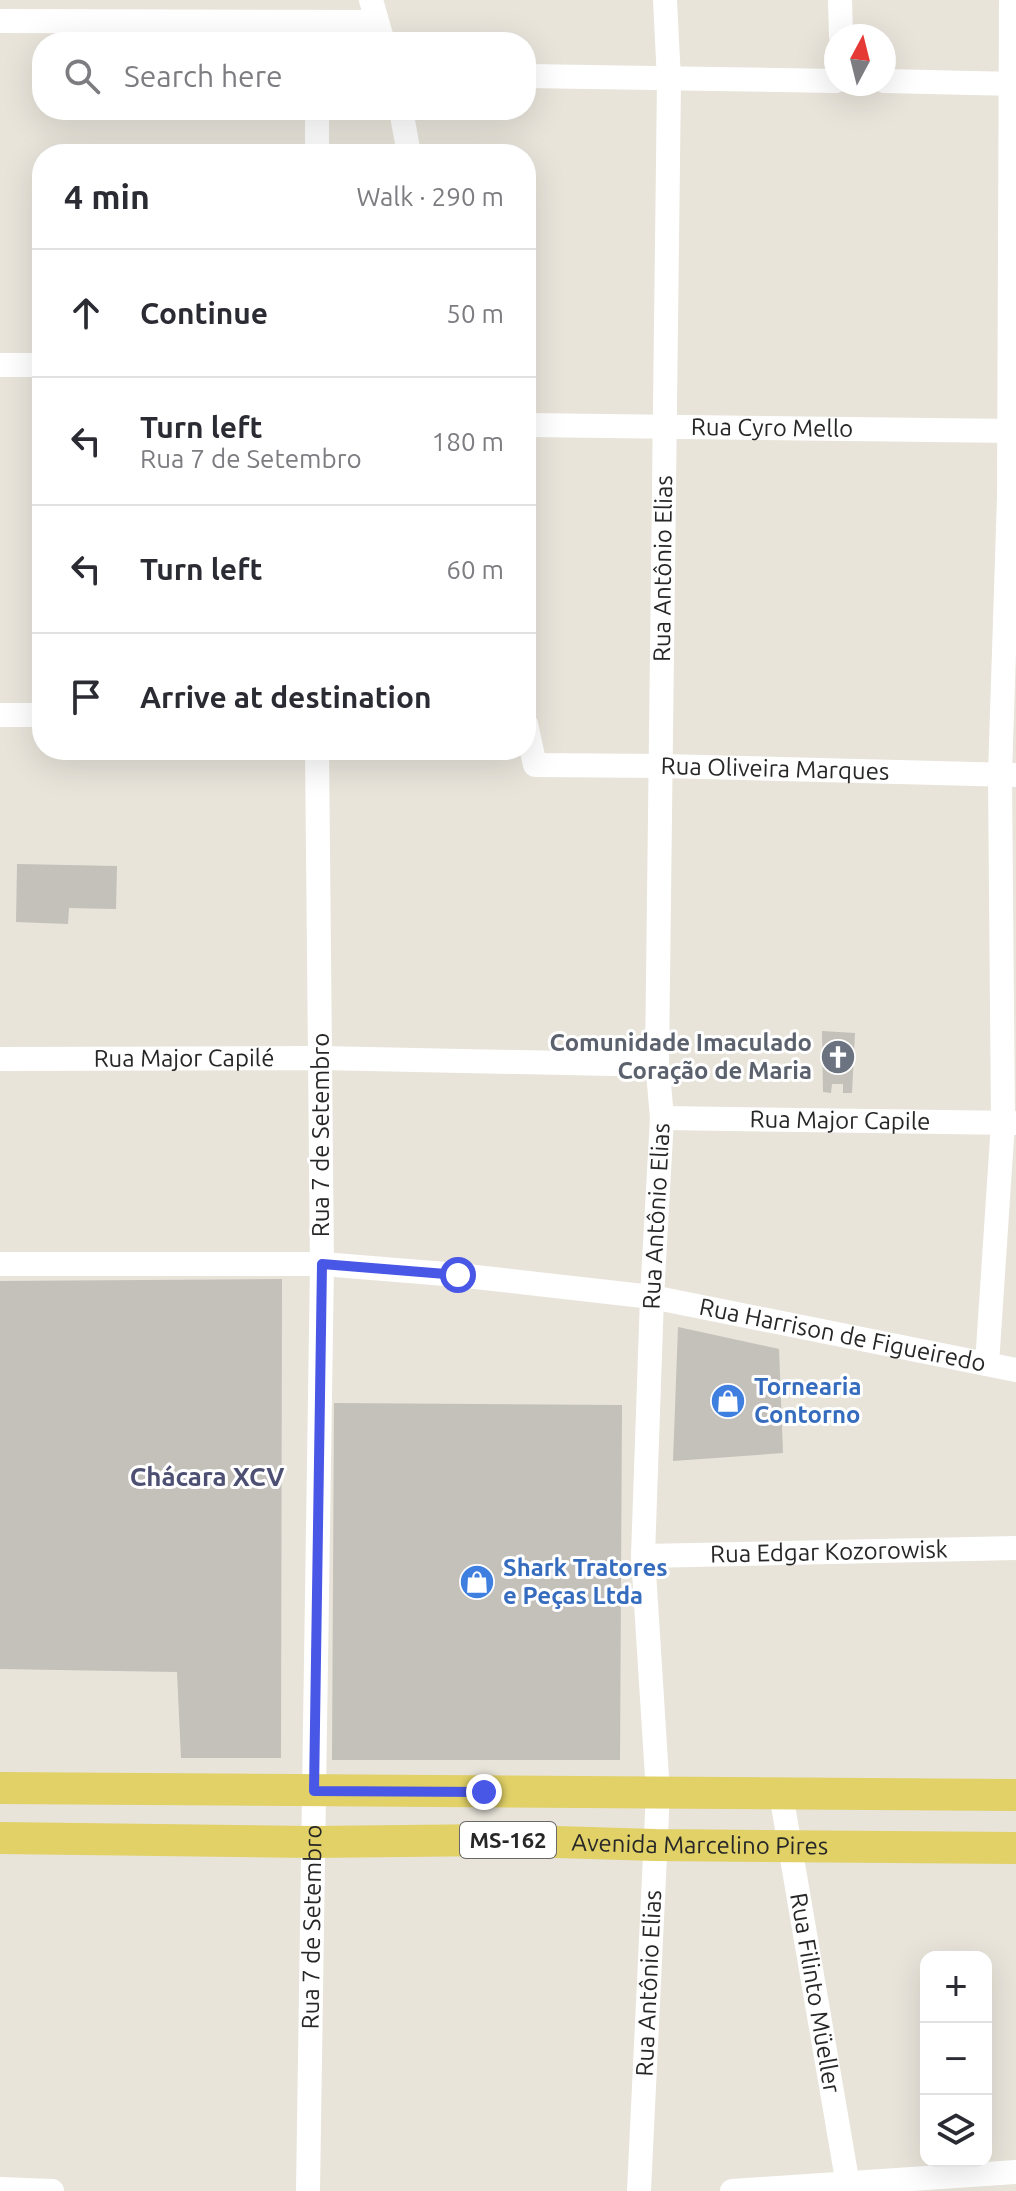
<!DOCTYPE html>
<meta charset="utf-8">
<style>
body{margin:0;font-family:Ubuntu,sans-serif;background:#f7f7f7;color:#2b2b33}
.controls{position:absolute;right:24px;bottom:24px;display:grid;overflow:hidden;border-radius:16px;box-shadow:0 8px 32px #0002}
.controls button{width:72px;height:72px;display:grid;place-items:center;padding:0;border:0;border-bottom:2px solid #e1e1e2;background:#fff;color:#2b2b33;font:40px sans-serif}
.compass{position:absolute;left:824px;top:24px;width:72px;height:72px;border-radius:50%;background:#fff;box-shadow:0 8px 32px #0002;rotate:7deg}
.stop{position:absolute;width:24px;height:24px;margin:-18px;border:6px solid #4957e6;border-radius:50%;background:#fff}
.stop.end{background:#4957e6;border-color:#fff;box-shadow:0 2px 8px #0008}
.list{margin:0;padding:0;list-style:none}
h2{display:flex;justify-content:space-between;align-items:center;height:104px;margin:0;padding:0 32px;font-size:34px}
h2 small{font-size:26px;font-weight:400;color:#7c7c81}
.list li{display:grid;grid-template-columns:52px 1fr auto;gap:24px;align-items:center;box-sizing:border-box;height:128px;padding:0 32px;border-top:2px solid #e1e1e2}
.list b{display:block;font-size:30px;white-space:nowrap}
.list p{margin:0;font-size:26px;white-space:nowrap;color:#7c7c81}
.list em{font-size:26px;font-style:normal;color:#7c7c81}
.icon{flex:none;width:44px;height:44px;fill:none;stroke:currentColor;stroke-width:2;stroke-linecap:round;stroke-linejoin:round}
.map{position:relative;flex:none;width:1016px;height:2191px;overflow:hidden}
.search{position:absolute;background:#fff;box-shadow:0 8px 32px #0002;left:32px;top:32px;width:504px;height:88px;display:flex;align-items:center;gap:20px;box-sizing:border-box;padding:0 28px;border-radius:32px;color:#7c7c81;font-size:30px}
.panel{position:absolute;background:#fff;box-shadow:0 8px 32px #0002;left:32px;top:144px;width:504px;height:616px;border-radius:32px}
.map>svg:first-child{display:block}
</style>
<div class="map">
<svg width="1016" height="2191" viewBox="0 0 1016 2191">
<rect width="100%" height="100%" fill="#e8e4da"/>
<path fill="#c4c0ba" d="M17 864 117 866 116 909 69 908 68 924 16 922Z
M822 1031 855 1033 852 1093H843V1084H832L831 1093 823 1092Z
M282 1279 281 1758H181L177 1672 0 1669V1281Z
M678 1327 779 1349 783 1453 673 1461Z
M334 1403 622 1405 620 1760H332Z"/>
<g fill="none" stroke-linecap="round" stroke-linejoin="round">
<g stroke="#fff" stroke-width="24">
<path d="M371 0 383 42"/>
<path d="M840 0 841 36"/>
<path d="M0 21 376 22"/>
<path d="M526 76 836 81"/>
<path d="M884 81 1016 84"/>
<path d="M401 110 409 154"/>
<path d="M317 154V110"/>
<path d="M0 365H42"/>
<path id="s1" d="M526 425 1016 431"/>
<path d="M0 715H42"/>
<path id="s2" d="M526 724 535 765 662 766 1014 775"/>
<path id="s3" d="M0 1059 321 1058 612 1064 657 1061"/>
<path id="s4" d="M662 1118 1016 1123"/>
<path id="s5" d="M0 1264H322L458 1275 652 1297 1016 1370"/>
<path d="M987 1364 1003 1123 1000 775 1009 497 1011 0"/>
<path id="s6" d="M643 1556 1016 1548"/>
<path id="s7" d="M781 1794 849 2191"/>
<path d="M0 2189 52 2191"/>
<path id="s8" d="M308 2191 322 1264 317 750"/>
<path id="s9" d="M639 2191 658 1793 643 1556 652 1297 662 1118 657 1061 669 80 665 0"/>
<path d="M732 2191 1016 2172"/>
</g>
<g stroke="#e1d167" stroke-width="32">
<path d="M0 1788 1016 1795"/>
<path id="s10" d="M0 1838 312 1842 494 1840 655 1845 1016 1848"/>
</g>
</g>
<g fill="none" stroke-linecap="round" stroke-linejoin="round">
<path stroke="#4957e6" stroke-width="10" d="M458 1275 322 1264 314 1791 484 1792"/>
</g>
<defs>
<g id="church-disc" transform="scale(1.8)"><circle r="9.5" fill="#6b7280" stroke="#fff"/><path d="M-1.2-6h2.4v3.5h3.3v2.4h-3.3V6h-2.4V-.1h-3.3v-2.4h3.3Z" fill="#fff"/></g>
<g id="shop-disc" transform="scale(1.8)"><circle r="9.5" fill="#3f7fe0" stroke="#fff"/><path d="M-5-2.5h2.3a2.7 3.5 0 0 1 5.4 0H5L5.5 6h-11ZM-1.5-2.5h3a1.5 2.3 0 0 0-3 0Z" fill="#fff"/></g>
</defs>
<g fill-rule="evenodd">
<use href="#church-disc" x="838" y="1057"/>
<use href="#shop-disc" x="728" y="1401"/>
<use href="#shop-disc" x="477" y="1582"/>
</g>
<g text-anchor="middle" stroke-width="6" stroke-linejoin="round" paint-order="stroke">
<rect fill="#fff" stroke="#686868" stroke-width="2" x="460" y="1822" width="96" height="36" rx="6"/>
<g font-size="22" font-weight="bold" fill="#272727">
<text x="508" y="1848">MS-162</text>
</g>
<g font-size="24" fill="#272727" stroke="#fff">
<text dy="8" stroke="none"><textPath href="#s1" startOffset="246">Rua Cyro Mello</textPath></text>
<text dy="8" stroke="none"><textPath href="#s9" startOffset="1624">Rua Antônio Elias</textPath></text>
<text dy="8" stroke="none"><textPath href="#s2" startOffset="282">Rua Oliveira Marques</textPath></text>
<text dy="8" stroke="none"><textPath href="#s3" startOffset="184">Rua Major Capilé</textPath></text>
<text dy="8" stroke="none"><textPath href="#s4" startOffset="178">Rua Major Capile</textPath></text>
<text transform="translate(321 1135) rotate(-90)" y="8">Rua 7 de Setembro</text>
<text dy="8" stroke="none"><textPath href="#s9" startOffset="976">Rua Antônio Elias</textPath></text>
<text dy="8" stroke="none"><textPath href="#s5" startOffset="848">Rua Harrison de Figueiredo</textPath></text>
<text dy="8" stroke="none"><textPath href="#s6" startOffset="186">Rua Edgar Kozorowisk</textPath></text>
<text dy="8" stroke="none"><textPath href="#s10" startOffset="700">Avenida Marcelino Pires</textPath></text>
<text dy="8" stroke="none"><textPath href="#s8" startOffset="264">Rua 7 de Setembro</textPath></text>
<text dy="8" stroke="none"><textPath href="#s9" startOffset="208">Rua Antônio Elias</textPath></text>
<text dy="8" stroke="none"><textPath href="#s7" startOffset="202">Rua Filinto Müeller</textPath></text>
</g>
<g font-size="24" font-weight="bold" fill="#5b616d" stroke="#fff" text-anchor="end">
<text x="812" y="1051">Comunidade Imaculado<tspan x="812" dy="28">Coração de Maria</tspan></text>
</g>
<g font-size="24" font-weight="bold" fill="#366cbe" stroke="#fff" text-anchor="start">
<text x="754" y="1395">Tornearia<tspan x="754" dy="28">Contorno</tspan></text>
<text x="503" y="1576">Shark Tratores<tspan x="503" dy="28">e Peças Ltda</tspan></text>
</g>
<g font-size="26" font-weight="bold" fill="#4d5073" stroke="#fff">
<text x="207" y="1486">Chácara XCV</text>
</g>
</g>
</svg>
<div class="controls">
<button>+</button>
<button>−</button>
<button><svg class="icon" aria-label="layers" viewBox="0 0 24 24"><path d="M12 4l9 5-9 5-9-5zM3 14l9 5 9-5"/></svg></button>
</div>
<svg class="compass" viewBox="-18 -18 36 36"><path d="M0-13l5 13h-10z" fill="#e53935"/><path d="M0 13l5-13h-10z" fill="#7c7c81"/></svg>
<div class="stop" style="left:458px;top:1275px"></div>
<div class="stop end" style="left:484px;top:1792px"></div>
<div class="search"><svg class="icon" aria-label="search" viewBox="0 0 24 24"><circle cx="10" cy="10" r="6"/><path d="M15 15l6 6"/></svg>Search here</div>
<section class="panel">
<h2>4 min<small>Walk · 290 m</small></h2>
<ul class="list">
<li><svg class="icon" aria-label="ahead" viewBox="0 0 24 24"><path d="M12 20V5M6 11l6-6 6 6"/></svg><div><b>Continue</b></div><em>50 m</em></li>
<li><svg class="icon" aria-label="left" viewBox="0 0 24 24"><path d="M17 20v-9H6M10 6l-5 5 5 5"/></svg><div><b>Turn left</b><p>Rua 7 de Setembro</p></div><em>180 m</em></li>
<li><svg class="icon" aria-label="left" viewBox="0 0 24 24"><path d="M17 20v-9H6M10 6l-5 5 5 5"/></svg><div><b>Turn left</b></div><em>60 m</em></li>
<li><svg class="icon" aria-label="arrive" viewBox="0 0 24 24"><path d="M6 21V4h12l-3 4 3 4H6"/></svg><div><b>Arrive at destination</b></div></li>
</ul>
</section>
</div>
